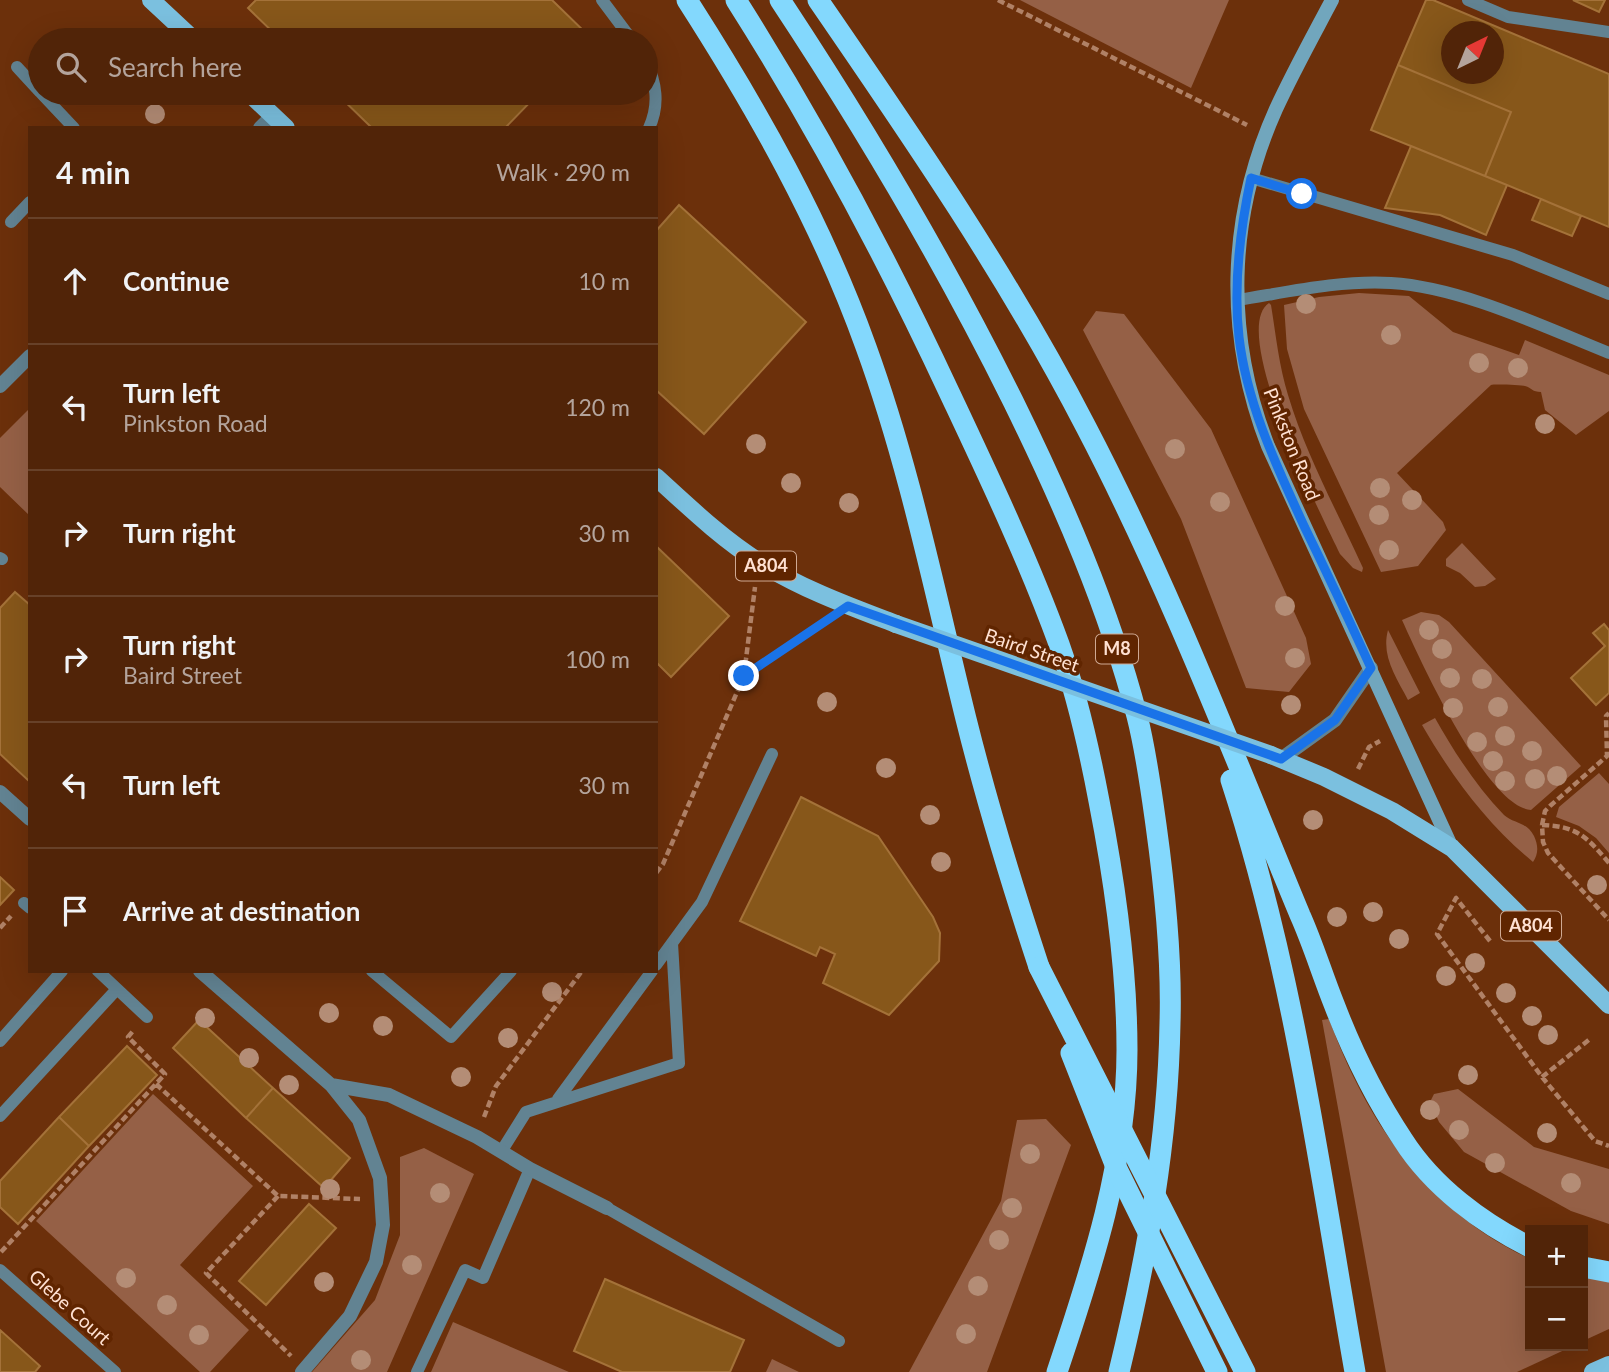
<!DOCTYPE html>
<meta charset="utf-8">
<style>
body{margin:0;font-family:Lato,sans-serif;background:#5b3016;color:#f1f3f6}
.controls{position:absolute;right:21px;bottom:21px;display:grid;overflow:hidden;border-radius:0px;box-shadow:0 7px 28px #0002}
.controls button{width:63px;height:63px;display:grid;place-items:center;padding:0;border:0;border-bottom:2px solid #674129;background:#512408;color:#f1f3f6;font:35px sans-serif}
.compass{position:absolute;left:1441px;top:21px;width:63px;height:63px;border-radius:50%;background:#512408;box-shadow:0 7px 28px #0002;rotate:43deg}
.stop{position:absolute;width:21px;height:21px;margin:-16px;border:5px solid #1a73e8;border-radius:50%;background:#fff}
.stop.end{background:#1a73e8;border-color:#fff;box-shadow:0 2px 7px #0008}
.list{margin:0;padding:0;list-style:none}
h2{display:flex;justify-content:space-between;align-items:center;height:91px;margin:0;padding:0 28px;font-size:30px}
h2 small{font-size:23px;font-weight:400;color:#b4a49c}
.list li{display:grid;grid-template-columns:46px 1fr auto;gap:21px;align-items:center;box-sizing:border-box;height:126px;padding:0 28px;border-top:2px solid #674129}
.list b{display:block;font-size:26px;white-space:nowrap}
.list p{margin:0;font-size:23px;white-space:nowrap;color:#b4a49c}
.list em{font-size:23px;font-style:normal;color:#b4a49c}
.icon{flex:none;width:38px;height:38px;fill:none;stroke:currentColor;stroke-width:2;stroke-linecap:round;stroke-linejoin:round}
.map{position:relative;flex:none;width:1609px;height:1372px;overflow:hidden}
.search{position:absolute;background:#512408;box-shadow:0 7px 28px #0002;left:28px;top:28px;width:630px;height:77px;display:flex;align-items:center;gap:18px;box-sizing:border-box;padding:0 24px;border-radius:38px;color:#b4a49c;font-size:26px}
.panel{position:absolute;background:#512408;box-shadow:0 7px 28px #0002;left:28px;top:126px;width:630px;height:847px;border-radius:0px}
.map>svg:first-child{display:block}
</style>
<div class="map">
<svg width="1609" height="1372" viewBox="0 0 1609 1372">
<rect width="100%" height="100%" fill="#6c300b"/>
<path fill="#956046" d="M1020 0H1229L1191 88Z
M1359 293 1409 296 1453 332 1519 355 1525 340 1609 375V411L1576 435 1545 410 1541 392C1532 392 1532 388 1525 386 1522 385 1494 384 1491 385L1397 473 1443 522 1446 530 1418 566 1381 572 1304 409 1287 349 1284 305 1319 297Z
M1269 303 1271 305C1276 336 1279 366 1288 395 1306 455 1337 511 1363 568L1362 572 1353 568 1340 554C1322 517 1228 330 1269 303Z
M1096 311 1124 314 1211 429 1306 638 1311 664 1289 692 1246 688 1181 519 1083 330Z
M30 408V516L0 487V438Z
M1462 543 1496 579 1485 586 1475 587 1460 573 1446 566V559Z
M1421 612 1439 615 1449 622 1581 766 1531 810C1487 807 1420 660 1402 620Z
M1388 630 1420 693 1408 700C1396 677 1381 656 1388 630Z
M1435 718C1454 752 1477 787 1504 815 1514 824 1526 821 1534 836 1538 845 1539 853 1533 862 1486 823 1453 778 1422 725Z
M1599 773 1609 784V853L1596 838 1579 826 1556 817 1559 807Z
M1329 1019C1367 1123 1428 1211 1530 1259V1346H1573L1517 1372H1386L1322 1020Z
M1458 1089 1534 1147 1609 1169V1224L1571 1211 1464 1152 1439 1122 1430 1102 1434 1094Z
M153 1094 253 1186 180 1265 249 1330 210 1372H200L36 1221Z
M1046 1119 1071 1145 987 1372H909L1001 1201 1017 1120Z
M424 1148 474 1174 387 1372H312L375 1300 400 1235V1157Z
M1583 1277 1609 1281V1329L1583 1341Z
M453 1322 569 1372H431Z
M772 1359 799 1372H766Z"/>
<path fill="#87571a" stroke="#a47239" stroke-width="2" fill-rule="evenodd" d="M256 0H552L591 38 589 40H281L248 8Z
M1426 0H1433L1609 74V227L1485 176 1511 112 1398 65ZM1452 32H1494V74H1452Z
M1573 0H1605L1599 12Z
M1398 65 1511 112 1485 176 1371 130Z
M336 93H539L505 128H372Z
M1411 146 1507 185 1486 235 1440 215 1385 208Z
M1541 199 1581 216 1572 236 1532 220Z
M679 205 806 322 704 434 656 390V231Z
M656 546 729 616 671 677 656 662Z
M15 592 30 605V782L0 754V608Z
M1604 624 1609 630V693L1596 705 1571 678 1605 646 1593 633Z
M801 797 878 836 933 917 940 933 939 961 889 1015 823 983 835 954 820 947 816 956 740 921Z
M0 877 14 890 0 905Z
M199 1020 273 1088 246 1118 173 1048Z
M127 1046 157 1075 89 1146 59 1117Z
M273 1088 350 1158 324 1188 246 1118Z
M59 1117 89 1146 18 1224 0 1207V1181Z
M309 1204 336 1228 266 1305 239 1281Z
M605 1279 744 1340 730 1372H622L574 1351Z
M0 1330 40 1366 35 1372H0Z"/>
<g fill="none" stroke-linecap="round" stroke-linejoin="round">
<path stroke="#b08166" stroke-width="4.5" stroke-dasharray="7 3.5" stroke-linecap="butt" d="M998 0 1247 125
M744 675 755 587
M1358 769 1369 747 1380 741
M1542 825 1545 811 1550 806 1607 756 1606 716 1609 713
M1609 863C1587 837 1577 826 1542 825L1543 842 1548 853 1609 920
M656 873 663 864 744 676 826 621
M0 928 11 916
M1490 941 1456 898 1437 934 1542 1077 1595 1141 1609 1146
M1542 1077 1590 1039
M156 1084 278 1196 360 1199
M484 1117 496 1086 582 971
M278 1196 206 1273 291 1356
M1 1252 165 1074 128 1037 133 1031"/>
<path stroke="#628392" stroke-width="12" d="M602 0 632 40
M1468 0 1508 17 1609 32
M646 60C656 83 660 104 649 128
M17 67 40 92
M41 93 74 128
M1251 178 1513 255 1609 294
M11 222 30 202
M1238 300C1288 292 1340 280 1391 283 1461 287 1544 327 1609 353
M0 558 2 559
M24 903 30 908
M656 965 702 902 772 754
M98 971 147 1017
M372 971 451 1037 511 971
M0 1041 62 971
M558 1099 652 971
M0 1116 117 989
M501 1152 526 1112 679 1063 672 943
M607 1208 839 1341
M0 1270 115 1372
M417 1372 465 1270 483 1278 530 1169"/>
<path stroke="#628392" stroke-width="14" d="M260 128 273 115
M0 386 30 356
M1281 759 1335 720 1371 668
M0 792 30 819
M200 971 331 1085 359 1120 380 1178 383 1225 376 1262 350 1316 302 1372
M331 1085 389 1095 477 1137 530 1169 607 1208"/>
<path stroke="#71a6bd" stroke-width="14" d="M1332 0C1313 36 1293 72 1276 109 1227 218 1225 335 1268 446L1452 848"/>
<path stroke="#7bc0df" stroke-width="18" d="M151 0 194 40
M249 93 286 128
M656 477C689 507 721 538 759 562 802 589 849 606 896 624
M1271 755 1324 777 1392 811 1452 848 1609 1005
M1593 1372 1609 1365"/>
<path stroke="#83d8fd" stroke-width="21" d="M687 0C757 109 822 224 866 347 910 468 935 594 966 719 987 803 1012 885 1039 967
M736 0C816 126 887 259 950 394 989 477 1028 559 1059 644 1077 695 1089 748 1099 801 1115 883 1127 966 1127 1050 1127 1161 1092 1268 1057 1372
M780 0C866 130 944 262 1013 401 1063 503 1108 606 1137 716 1146 751 1151 789 1156 825 1165 890 1172 957 1170 1023 1168 1142 1147 1257 1119 1372
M818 0C913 138 1009 278 1086 427 1168 584 1232 751 1300 915 1313 944 1322 974 1334 1004 1352 1051 1375 1098 1403 1140 1433 1187 1482 1223 1530 1247
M1231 780C1294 973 1320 1173 1355 1372
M1583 1267 1609 1272"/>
<path stroke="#7bc0df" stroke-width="18" d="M896 624 1271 755"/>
<path stroke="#83d8fd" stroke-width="21" d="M1039 967 1245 1372
M1071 1053 1116 1167 1217 1372"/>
</g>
<g fill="#b48d76">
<circle cx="155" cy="114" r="10"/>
<circle cx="1306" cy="304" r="10"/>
<circle cx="1391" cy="335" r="10"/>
<circle cx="1479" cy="363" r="10"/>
<circle cx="1518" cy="368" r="10"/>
<circle cx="1545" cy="424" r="10"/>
<circle cx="756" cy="444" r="10"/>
<circle cx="1175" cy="449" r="10"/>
<circle cx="791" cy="483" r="10"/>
<circle cx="1380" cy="488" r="10"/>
<circle cx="1412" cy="500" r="10"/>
<circle cx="1220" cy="502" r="10"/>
<circle cx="849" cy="503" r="10"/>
<circle cx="1379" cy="515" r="10"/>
<circle cx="1389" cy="550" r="10"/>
<circle cx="1285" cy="606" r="10"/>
<circle cx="1429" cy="630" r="10"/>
<circle cx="1442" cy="649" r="10"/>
<circle cx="1295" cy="658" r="10"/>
<circle cx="1450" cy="678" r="10"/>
<circle cx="1482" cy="679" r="10"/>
<circle cx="827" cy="702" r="10"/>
<circle cx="1291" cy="705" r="10"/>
<circle cx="1498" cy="707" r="10"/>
<circle cx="1453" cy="708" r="10"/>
<circle cx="1505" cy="736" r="10"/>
<circle cx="1477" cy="742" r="10"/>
<circle cx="1532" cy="751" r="10"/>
<circle cx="1493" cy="761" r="10"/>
<circle cx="886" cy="768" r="10"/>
<circle cx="1557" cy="776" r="10"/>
<circle cx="1535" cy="779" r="10"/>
<circle cx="1505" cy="781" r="10"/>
<circle cx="930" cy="815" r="10"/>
<circle cx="1313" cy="820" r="10"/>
<circle cx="941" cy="862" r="10"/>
<circle cx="1597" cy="885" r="10"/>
<circle cx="1373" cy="912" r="10"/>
<circle cx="1337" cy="917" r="10"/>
<circle cx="1399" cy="939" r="10"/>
<circle cx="1475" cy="963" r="10"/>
<circle cx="1446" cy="976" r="10"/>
<circle cx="552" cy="992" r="10"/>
<circle cx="1506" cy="993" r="10"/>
<circle cx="329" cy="1013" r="10"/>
<circle cx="1532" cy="1016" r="10"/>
<circle cx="205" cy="1018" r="10"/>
<circle cx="383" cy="1026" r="10"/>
<circle cx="1548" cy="1035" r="10"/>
<circle cx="508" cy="1038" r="10"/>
<circle cx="249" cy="1058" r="10"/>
<circle cx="1468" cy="1075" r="10"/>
<circle cx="461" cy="1077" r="10"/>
<circle cx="289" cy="1085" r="10"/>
<circle cx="1430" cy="1110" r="10"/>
<circle cx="1459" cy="1130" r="10"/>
<circle cx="1547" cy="1133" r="10"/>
<circle cx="1030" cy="1154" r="10"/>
<circle cx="1495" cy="1163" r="10"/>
<circle cx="1571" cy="1183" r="10"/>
<circle cx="330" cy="1189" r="10"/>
<circle cx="440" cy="1193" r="10"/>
<circle cx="1012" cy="1208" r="10"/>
<circle cx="999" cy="1240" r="10"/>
<circle cx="412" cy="1265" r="10"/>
<circle cx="126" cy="1278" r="10"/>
<circle cx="324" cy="1282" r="10"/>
<circle cx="978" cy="1286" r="10"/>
<circle cx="167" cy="1305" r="10"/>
<circle cx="966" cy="1334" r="10"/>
<circle cx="199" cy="1335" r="10"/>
<circle cx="361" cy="1360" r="10"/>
</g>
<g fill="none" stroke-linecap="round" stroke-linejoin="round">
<path stroke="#1a73e8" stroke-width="9" d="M744 676 848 606 1281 759 1335 720 1371 668C1350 622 1328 575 1305 528 1277 467 1247 405 1239 337 1233 284 1240 230 1251 178L1302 194"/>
</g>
<g text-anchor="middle" stroke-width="7" stroke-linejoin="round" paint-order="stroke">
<g fill="#602500" stroke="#cfa993" stroke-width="2">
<rect x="736" y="551.5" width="60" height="29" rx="5"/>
<rect x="1096" y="634.5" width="42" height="29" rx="5"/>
<rect x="1501" y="911.5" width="60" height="29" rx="5"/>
</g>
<g font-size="18" font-weight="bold" fill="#ffe1d2">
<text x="766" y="572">A804</text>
<text x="1117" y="655">M8</text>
<text x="1531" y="932">A804</text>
</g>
<g font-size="19" fill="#ffe1d2" stroke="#602500">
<text transform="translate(1292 444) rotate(68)" y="7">Pinkston Road</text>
<text transform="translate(1032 650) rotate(19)" y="7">Baird Street</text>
<text transform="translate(70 1307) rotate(42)" y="7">Glebe Court</text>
</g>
</g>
</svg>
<div class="controls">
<button>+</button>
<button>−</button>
</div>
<svg class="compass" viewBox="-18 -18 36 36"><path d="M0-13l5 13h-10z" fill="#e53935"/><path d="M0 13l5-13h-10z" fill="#b4a49c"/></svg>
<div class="stop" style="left:1302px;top:194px"></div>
<div class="stop end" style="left:744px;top:676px"></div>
<div class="search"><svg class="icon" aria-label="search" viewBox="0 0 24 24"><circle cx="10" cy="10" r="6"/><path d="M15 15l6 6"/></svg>Search here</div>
<section class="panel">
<h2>4 min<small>Walk · 290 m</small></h2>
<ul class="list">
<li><svg class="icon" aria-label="ahead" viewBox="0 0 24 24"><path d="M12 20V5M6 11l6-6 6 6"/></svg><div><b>Continue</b></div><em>10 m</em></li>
<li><svg class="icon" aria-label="left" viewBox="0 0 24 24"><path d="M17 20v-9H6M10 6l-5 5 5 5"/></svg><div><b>Turn left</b><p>Pinkston Road</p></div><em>120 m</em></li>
<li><svg class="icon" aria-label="right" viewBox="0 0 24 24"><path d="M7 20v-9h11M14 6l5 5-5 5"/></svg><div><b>Turn right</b></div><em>30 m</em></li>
<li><svg class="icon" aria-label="right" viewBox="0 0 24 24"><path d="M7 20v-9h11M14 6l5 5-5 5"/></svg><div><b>Turn right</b><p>Baird Street</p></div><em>100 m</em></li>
<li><svg class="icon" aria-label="left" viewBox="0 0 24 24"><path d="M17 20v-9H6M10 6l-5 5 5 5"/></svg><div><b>Turn left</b></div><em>30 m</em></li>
<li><svg class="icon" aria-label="arrive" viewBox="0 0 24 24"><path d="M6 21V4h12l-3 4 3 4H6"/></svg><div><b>Arrive at destination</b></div></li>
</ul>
</section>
</div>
